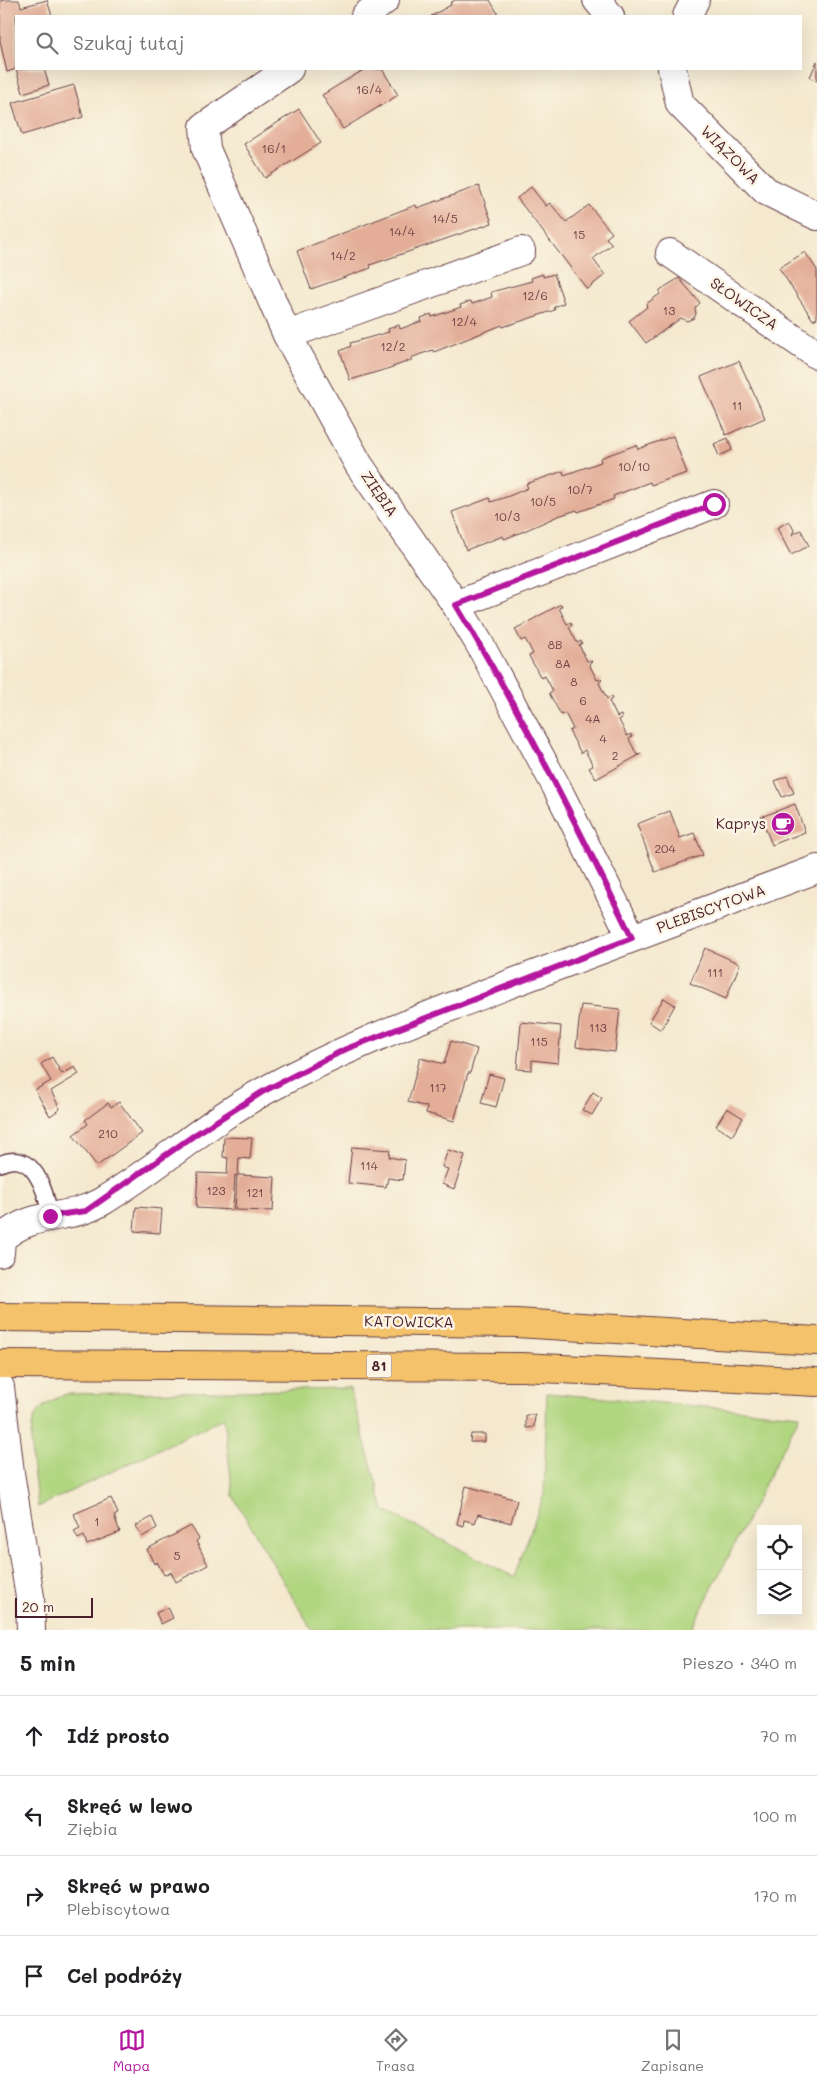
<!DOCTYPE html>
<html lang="pl">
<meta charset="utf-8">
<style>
body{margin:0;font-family:Mali,sans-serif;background:#f2f2f2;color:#202124}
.controls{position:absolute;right:15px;bottom:15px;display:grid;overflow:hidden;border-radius:0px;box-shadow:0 5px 20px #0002}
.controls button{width:45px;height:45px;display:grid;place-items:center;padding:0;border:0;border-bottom:1px solid #e0e0e0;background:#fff;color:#202124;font:25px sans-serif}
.scale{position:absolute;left:15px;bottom:12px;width:78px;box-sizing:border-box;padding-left:5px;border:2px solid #4a1f2b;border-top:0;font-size:14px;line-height:18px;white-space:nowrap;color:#4a1f2b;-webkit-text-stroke:4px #fcf5e5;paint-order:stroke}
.stop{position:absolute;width:15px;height:15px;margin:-11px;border:4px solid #b5179e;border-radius:50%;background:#fff}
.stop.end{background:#b5179e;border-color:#fff;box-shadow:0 1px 5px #0008}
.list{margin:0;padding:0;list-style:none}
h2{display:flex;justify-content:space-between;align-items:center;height:65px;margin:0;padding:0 20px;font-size:21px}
h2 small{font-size:16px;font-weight:400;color:#757577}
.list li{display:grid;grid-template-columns:32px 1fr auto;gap:15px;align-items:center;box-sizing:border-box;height:80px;padding:0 20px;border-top:1px solid #e0e0e0}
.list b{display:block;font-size:19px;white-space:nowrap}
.list p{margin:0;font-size:16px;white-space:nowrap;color:#757577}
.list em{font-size:16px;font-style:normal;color:#757577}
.icon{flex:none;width:28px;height:28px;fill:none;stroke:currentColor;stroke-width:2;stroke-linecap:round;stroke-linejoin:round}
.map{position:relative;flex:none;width:817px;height:1630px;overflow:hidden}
.search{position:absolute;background:#fff;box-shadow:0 5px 20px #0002;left:15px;right:15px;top:15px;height:55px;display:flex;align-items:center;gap:12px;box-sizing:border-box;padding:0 18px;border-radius:0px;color:#757577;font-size:19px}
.sheet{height:385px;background:#fff}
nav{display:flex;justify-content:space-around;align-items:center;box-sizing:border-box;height:70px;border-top:1px solid #e0e0e0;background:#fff;font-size:14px;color:#757577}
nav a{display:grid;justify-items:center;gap:2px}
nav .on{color:#b5179e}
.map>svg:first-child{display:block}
</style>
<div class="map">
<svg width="817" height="1630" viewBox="0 0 817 1630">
<rect width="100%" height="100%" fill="#fcf5e5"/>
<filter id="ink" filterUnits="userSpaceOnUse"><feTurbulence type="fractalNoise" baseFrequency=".02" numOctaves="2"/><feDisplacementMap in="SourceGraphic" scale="10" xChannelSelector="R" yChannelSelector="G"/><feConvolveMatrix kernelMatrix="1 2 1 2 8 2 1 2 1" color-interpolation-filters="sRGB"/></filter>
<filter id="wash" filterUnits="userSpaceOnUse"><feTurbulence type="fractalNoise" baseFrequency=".0096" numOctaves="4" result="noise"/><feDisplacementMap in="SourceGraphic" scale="20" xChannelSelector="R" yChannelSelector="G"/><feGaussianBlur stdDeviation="1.12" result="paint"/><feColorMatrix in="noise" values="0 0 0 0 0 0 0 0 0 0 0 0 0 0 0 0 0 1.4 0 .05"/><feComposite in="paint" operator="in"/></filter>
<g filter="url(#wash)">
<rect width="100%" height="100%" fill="#f4e9cf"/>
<path fill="#b0d680" stroke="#7d7a56" d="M350 1389 384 1510 514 1577 544 1494 547 1393 800 1415 691 1630H312L233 1496 224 1418 38 1507C36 1485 24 1430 37 1413 45 1403 55 1399 66 1394Z"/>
<g id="blocks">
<path fill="#e3ad97" d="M5 0H19L21 7 47 0 52 16H16V69H44L49 85 23 93 16 69 7 72 0 41V1Z
M455 0H490L499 16H431L451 5 450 3Z
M817 61V81L810 77Z
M365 69H382L398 95 343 129 322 95Z
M74 85 83 117 22 135 12 103Z
M299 109 321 143 265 178 244 144Z
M479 186 492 223 370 265 371 268 311 289 297 251 405 209 416 205 417 208Z
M531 187 546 206 550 203 566 222 589 205 612 233 606 238 612 244 593 259 605 275 587 289 517 198Z
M805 252 817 270V318L813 320 779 268Z
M543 274V277L554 274 564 303 554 307 555 310 503 327 502 325 434 352 433 350 421 354 411 358 412 360 387 369 350 380 340 351 351 346 350 343 389 332 388 329 399 325 400 329 422 321 421 318 431 314 432 317 461 307 460 305 471 301 472 304 492 297 491 292 532 281 531 278Z
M679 278 700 303 695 308 696 314 694 318 687 321 681 318 646 343 629 321 647 307 646 304 660 294V290Z
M739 361 765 418 726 435 701 377Z
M673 436 687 473 651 485 650 482 613 496 614 499 578 512 577 510 558 516 522 532 504 539 503 536 466 550 452 512 490 498 491 502 509 496 528 488 526 484 563 471 564 475 601 462 600 458 636 445 638 449Z
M728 438 732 450 719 456 714 444Z
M789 521 794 530 792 535 801 530 809 546 791 555 777 528Z
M561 604 562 606 559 608 567 624 571 622 572 625 569 627 577 643 581 641 582 643 579 645 587 661H592L589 664 597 680 602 679 599 683 607 699 611 697 612 699 609 701 617 717 621 715 622 718 619 720 627 736 631 734 632 737 629 739 637 755 641 753V754L596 779 589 768 593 766 585 750 581 753 569 731 573 729 565 713 561 715 549 693 553 691 545 676 541 678 529 656 533 654 529 646 525 639 521 641 515 629Z
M787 776 794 793 782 797 775 781Z
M795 804 805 832 772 845 761 817Z
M670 811 680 838 694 833 703 855 655 872 637 824Z
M705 948 740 964 726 999 690 983Z
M664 998 675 1005 661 1030 649 1022Z
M581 1005 620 1009 615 1052 576 1047Z
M521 1022 561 1026 558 1063 532 1060V1070L517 1069Z
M451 1041 477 1049 470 1073H468L454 1121 426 1113 427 1107 408 1102 420 1058 444 1064Z
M52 1057 62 1074 75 1067 79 1074 51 1091 60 1109 50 1116 35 1090 51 1081 41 1064Z
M489 1074 504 1078 496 1107 481 1103Z
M593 1092 602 1098 592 1115 582 1110Z
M119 1102 142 1133 97 1166 73 1135 88 1124 85 1120 108 1103 111 1107Z
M727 1108 743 1118 732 1136 716 1126Z
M224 1137 252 1138 250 1159 239 1158 238 1175 275 1177 273 1211 235 1210 237 1175H235L233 1210 196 1208 198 1173 227 1174 228 1158 223 1157Z
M352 1147 390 1150 389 1157 405 1160 403 1180 388 1178 386 1187 348 1183Z
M448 1150 465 1155 454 1189 442 1184 448 1169 442 1167Z
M136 1207 162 1209 160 1233 134 1231Z
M526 1415H535L534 1427 526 1428Z
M471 1434H485V1442H470Z
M466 1486 517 1500 511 1523 478 1514 475 1523 464 1520 463 1526 457 1524Z
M111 1498 118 1514 114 1516 120 1532 87 1545 84 1536 78 1539 74 1531 80 1528 74 1514Z
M152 1517 157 1528 142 1537 136 1526Z
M191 1526 199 1539 196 1541 208 1565 176 1582 171 1572 164 1575 157 1562 154 1564 147 1549Z
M168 1607 173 1618 161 1624 156 1613Z"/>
</g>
</g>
<g filter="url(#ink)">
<use href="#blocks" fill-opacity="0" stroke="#643d44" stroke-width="1"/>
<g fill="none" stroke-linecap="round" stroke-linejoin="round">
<g stroke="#643d44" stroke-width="18">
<path id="service" d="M0 1164C34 1148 46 1191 50 1216"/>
</g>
<g stroke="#643d44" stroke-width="30">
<path id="minor" d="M597 0 610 16
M365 16 385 0
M687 16 695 0
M289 69 204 127 206 149 287 335 359 465 456 605 479 643 556 786 632 938
M672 69 680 104 766 191 817 216
M670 253 817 355
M287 335 521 251
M456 605 714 504
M0 1253 1 1239C34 1209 67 1222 101 1202 158 1168 207 1122 266 1090 346 1046 430 1015 515 982 616 944 716 907 817 869
M0 1387 10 1473 30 1597 31 1630"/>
</g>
<g stroke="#643d44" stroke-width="30">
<path id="primary" d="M0 1317 516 1323 817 1341
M0 1364 522 1367 817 1382"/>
</g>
<use href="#service" stroke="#fff" stroke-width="15"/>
<use href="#minor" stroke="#fff" stroke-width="28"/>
<use href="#primary" stroke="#f3c26a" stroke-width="28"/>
</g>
</g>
<g fill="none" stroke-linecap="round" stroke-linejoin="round" filter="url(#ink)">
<path stroke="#b5179e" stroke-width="6" d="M50 1216 86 1211 196 1134 264 1091 346 1049 632 938C577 825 521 712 456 605L714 504"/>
</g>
<defs>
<g id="cafe-disc" transform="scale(1.25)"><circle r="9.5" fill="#b5179e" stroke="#fcf5e5"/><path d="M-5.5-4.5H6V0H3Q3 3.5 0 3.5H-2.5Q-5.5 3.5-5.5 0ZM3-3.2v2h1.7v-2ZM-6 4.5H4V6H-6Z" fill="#fff"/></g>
</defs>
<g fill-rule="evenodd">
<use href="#cafe-disc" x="783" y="824"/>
</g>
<g text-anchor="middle" stroke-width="5" stroke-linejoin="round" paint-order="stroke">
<g font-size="12" fill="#704246">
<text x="369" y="94">16/4</text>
<text x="274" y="153">16/1</text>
<text x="445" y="223">14/5</text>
<text x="402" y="236">14/4</text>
<text x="579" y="239">15</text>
<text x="343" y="260">14/2</text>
<text x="535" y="300">12/6</text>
<text x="669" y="315">13</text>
<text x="464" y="326">12/4</text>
<text x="393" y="351">12/2</text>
<text x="737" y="410">11</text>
<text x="634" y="471">10/10</text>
<text x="580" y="494">10/7</text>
<text x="543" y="506">10/5</text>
<text x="507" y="521">10/3</text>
<text x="555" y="649">8B</text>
<text x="563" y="668">8A</text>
<text x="574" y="686">8</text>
<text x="583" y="705">6</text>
<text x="593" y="723">4A</text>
<text x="603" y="743">4</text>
<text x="615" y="760">2</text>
<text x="665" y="853">204</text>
<text x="715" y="977">111</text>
<text x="598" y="1032">113</text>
<text x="539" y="1046">115</text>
<text x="438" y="1092">117</text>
<text x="108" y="1138">210</text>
<text x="369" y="1170">114</text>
<text x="216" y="1195">123</text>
<text x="255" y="1197">121</text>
<text x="97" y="1526">1</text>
<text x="177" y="1560">5</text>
</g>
<rect fill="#fcf5e5" stroke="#7f5f63" stroke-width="1" x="366.5" y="1354.5" width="25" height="23" rx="4"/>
<g font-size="14" font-weight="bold" fill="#4a1f2b">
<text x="379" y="1371">81</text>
</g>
<g font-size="15" fill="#4a1f2b" stroke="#fcf5e5">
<text transform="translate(730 155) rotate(45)" y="5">WIĄZOWA</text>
<text transform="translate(744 304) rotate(35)" y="5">SŁOWICZA</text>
<text transform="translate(379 494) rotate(55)" y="5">ZIĘBIA</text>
<text transform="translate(711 909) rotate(-20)" y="5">PLEBISCYTOWA</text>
<text transform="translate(409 1322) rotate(1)" y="5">KATOWICKA</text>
</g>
<g font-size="15" fill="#4a1f2b" stroke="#fcf5e5" text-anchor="end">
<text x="766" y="829">Kaprys</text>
</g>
</g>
</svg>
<div class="controls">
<button><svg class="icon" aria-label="locate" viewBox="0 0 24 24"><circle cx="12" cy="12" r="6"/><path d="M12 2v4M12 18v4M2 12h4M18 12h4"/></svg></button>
<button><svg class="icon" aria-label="layers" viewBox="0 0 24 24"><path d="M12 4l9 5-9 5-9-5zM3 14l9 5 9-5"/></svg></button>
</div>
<div class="scale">20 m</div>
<div class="stop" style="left:714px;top:504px"></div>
<div class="stop end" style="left:50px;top:1216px"></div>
<div class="search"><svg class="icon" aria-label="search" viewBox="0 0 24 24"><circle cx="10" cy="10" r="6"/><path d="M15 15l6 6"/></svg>Szukaj tutaj</div>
</div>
<section class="sheet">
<h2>5 min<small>Pieszo · 340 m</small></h2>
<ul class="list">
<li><svg class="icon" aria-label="ahead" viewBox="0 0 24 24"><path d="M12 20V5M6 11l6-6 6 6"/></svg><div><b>Idź prosto</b></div><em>70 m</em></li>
<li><svg class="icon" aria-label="left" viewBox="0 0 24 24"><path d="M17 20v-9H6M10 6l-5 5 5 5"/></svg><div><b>Skręć w lewo</b><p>Ziębia</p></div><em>100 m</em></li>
<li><svg class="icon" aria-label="right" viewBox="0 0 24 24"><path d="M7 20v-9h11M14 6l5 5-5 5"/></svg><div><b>Skręć w prawo</b><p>Plebiscytowa</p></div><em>170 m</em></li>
<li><svg class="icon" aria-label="arrive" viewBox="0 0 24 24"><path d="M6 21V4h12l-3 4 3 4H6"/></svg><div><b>Cel podróży</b></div></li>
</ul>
</section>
<nav>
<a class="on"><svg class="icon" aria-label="map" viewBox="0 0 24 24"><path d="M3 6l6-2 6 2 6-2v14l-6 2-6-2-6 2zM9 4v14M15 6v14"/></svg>Mapa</a>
<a><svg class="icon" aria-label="directions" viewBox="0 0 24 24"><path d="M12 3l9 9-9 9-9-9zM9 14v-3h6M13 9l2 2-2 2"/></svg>Trasa</a>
<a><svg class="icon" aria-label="saved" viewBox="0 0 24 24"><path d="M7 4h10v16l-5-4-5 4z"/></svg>Zapisane</a>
</nav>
